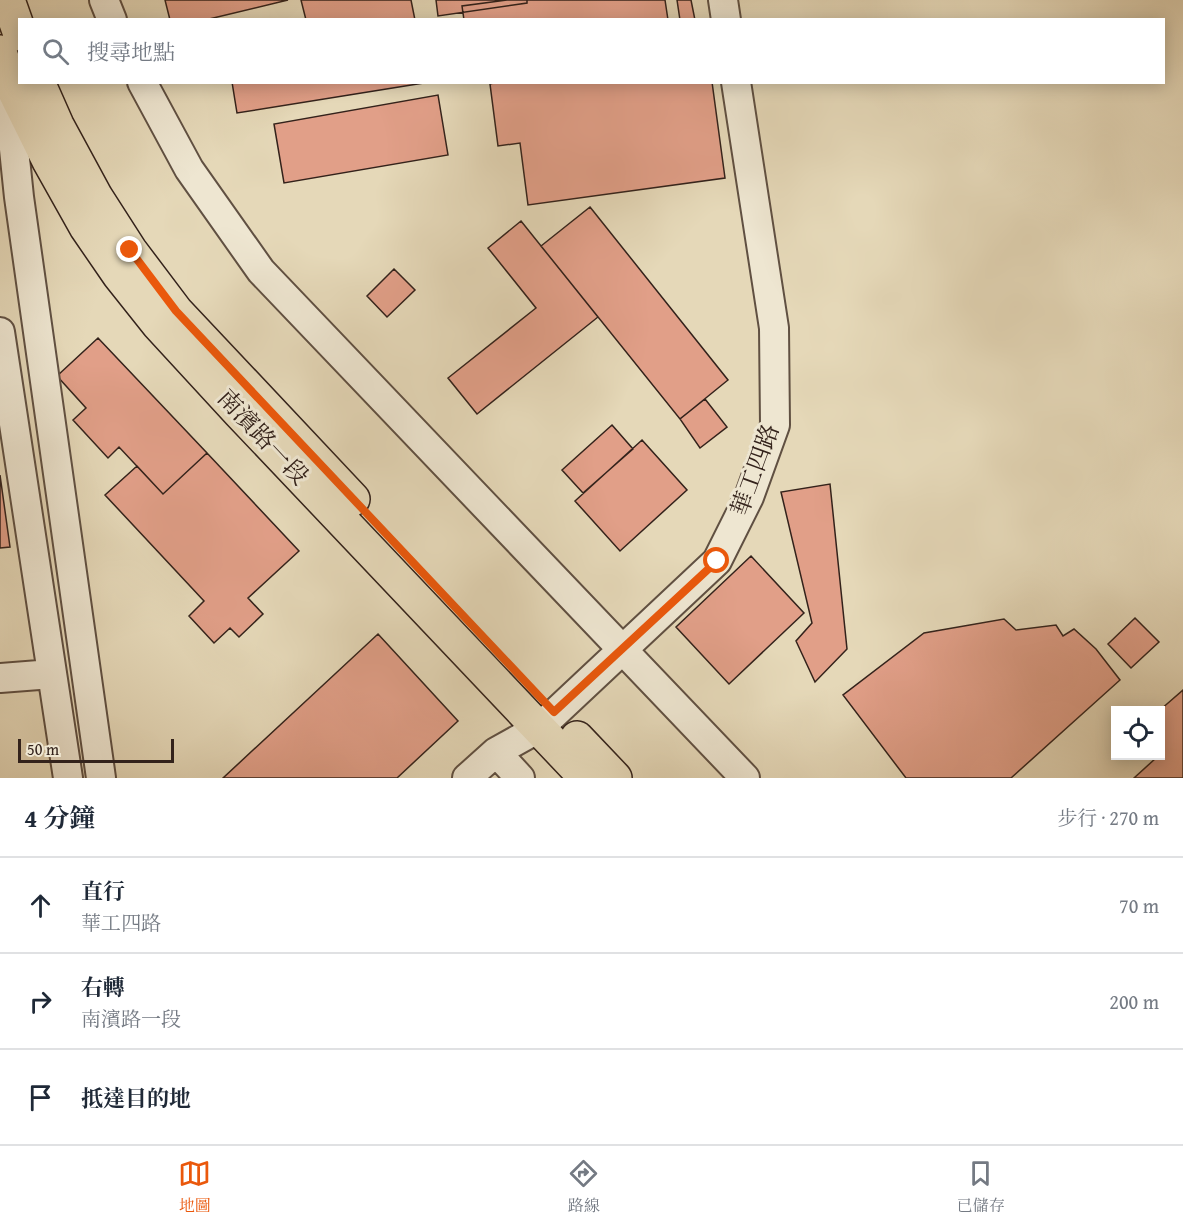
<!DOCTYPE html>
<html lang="zh-TW">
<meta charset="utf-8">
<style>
body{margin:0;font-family:"Gentium Book Plus","Noto Serif TC",serif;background:#f2f2f3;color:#1f2937}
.controls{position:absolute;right:18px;bottom:18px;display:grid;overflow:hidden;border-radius:0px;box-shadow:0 3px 15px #0003}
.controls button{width:54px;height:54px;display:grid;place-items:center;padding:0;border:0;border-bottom:2px solid #e0e1e3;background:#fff;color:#1f2937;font:30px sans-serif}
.scale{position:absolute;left:18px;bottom:15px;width:156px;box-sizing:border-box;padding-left:6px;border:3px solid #33221b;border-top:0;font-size:16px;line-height:21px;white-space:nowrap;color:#33221b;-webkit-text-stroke:4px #eee6d1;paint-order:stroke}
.stop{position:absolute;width:18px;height:18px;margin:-14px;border:4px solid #ea580c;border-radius:50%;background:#fff}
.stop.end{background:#ea580c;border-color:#fff;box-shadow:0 2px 6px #0008}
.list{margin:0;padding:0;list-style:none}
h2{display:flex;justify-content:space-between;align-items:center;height:78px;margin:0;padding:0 24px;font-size:26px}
h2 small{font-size:20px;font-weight:400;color:#747a83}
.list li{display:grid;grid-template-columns:39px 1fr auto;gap:18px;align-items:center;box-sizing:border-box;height:96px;padding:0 24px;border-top:2px solid #e0e1e3}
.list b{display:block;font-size:22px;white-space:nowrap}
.list p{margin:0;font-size:20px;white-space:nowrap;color:#747a83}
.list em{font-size:20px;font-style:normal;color:#747a83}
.icon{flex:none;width:33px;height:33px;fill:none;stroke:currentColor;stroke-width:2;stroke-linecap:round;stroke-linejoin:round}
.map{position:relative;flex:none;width:1183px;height:778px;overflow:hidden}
.search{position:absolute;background:#fff;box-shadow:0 3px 15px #0003;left:18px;right:18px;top:18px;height:66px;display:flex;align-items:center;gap:15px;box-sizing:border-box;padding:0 21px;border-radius:0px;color:#747a83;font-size:22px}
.sheet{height:366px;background:#fff}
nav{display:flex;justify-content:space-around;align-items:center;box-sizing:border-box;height:84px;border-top:2px solid #e0e1e3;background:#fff;font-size:16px;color:#747a83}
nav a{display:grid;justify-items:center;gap:3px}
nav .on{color:#ea580c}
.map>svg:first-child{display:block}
</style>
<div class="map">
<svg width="1183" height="778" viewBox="0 0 1183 778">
<rect width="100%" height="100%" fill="#e5d8b8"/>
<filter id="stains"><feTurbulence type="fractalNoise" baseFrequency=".00333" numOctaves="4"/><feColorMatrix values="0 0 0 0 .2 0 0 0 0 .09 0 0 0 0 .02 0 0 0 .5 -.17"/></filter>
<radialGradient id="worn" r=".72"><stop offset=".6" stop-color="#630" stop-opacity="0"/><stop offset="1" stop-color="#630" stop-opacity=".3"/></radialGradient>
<path fill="#e19f88" stroke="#33221b" stroke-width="1.5" d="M165 0H288L205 20H170Z
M301 0H411L415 20H306Z
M436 0H527V3L438 16Z
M507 0H665L668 20H464L462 6Z
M677 0H691L695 20H680Z
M232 82H430L237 113Z
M497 82H712L725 178 528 205 520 143 498 146 490 84Z
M438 95 448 155 284 183 274 124Z
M590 207 728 380 680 419 541 246Z
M521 221 598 317 477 414 448 378 536 308 488 248Z
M394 269 415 290 387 317 367 296Z
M98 338 207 453 163 494 119 447 108 458 73 420 86 408 57 376Z
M705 399 727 427 700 448 680 419Z
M612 425 633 449 583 493 562 470Z
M642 440 687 490 620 551 575 501Z
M207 453 299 551 248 598 263 614 239 637 230 628 214 643 189 616 204 601 105 495 137 466 163 494Z
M0 475 10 547 0 548Z
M830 484 847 649 815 682 796 641 812 623 781 492Z
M751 556 804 613 729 684 676 627Z
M1135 618 1159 642 1131 668 1108 644Z
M1004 619 1016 630 1056 625 1063 636 1074 629 1096 649 1120 680 1011 778H906L843 695 924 633Z
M378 634 458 721 397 778H223Z
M1183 690V778H1134L1156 758 1154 756H1160V710Z"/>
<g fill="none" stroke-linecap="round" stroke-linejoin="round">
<g stroke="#605042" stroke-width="32">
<path id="minor" d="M104 0 112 20
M723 0 726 20
M142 82 189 169 261 271 745 778
M11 84 12 130 19 197 101 778
M0 332 68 778
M0 678 52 674
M496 752 520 778
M467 778 496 752 539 728 717 561 749 497 775 425 774 328 736 82"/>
</g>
<g stroke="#33221b" stroke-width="36">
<path id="major" d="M8 0 20 34
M0 52 11 84 49 161 86 227 119 275 158 324 239 412 586 778
M38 82 57 125 96 197 130 250 176 311 353 499
M577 738 615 778"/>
</g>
<use href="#minor" stroke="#eee6d1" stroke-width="28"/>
<use href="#major" stroke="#e5d8b8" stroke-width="33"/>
</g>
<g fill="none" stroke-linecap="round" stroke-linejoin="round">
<path stroke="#ea580c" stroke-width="8" d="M130 250 176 311 554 712 717 561"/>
</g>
<g text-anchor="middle" stroke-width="6" stroke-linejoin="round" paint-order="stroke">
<g font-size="24" fill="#33221b" stroke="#eee6d1">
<text transform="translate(263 437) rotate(47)" y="8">南濱路一段</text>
<text transform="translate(755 470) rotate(-70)" y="8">華工四路</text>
</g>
</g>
<rect width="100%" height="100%" filter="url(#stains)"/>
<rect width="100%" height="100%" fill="url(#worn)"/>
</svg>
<div class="controls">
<button><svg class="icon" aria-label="locate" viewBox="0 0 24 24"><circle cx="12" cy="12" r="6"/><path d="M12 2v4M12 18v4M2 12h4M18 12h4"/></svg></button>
</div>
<div class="scale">50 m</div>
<div class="stop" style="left:717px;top:561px"></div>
<div class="stop end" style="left:130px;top:250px"></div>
<div class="search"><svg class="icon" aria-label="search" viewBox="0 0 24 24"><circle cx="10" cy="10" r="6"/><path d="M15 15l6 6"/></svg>搜尋地點</div>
</div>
<section class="sheet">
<h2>4 分鐘<small>步行 · 270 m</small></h2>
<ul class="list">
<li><svg class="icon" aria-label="ahead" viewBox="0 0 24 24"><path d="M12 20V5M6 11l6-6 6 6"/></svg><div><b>直行</b><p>華工四路</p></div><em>70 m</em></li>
<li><svg class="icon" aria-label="right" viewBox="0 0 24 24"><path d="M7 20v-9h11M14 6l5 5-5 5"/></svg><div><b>右轉</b><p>南濱路一段</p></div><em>200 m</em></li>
<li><svg class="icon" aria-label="arrive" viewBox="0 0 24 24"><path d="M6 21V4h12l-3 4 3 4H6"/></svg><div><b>抵達目的地</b></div></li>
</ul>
</section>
<nav>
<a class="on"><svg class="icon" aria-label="map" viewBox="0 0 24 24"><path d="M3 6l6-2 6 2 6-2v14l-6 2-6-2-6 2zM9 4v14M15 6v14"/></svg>地圖</a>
<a><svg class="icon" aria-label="directions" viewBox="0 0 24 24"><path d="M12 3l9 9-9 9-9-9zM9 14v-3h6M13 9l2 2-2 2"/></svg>路線</a>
<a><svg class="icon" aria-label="saved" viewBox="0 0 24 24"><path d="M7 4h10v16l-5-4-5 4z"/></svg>已儲存</a>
</nav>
